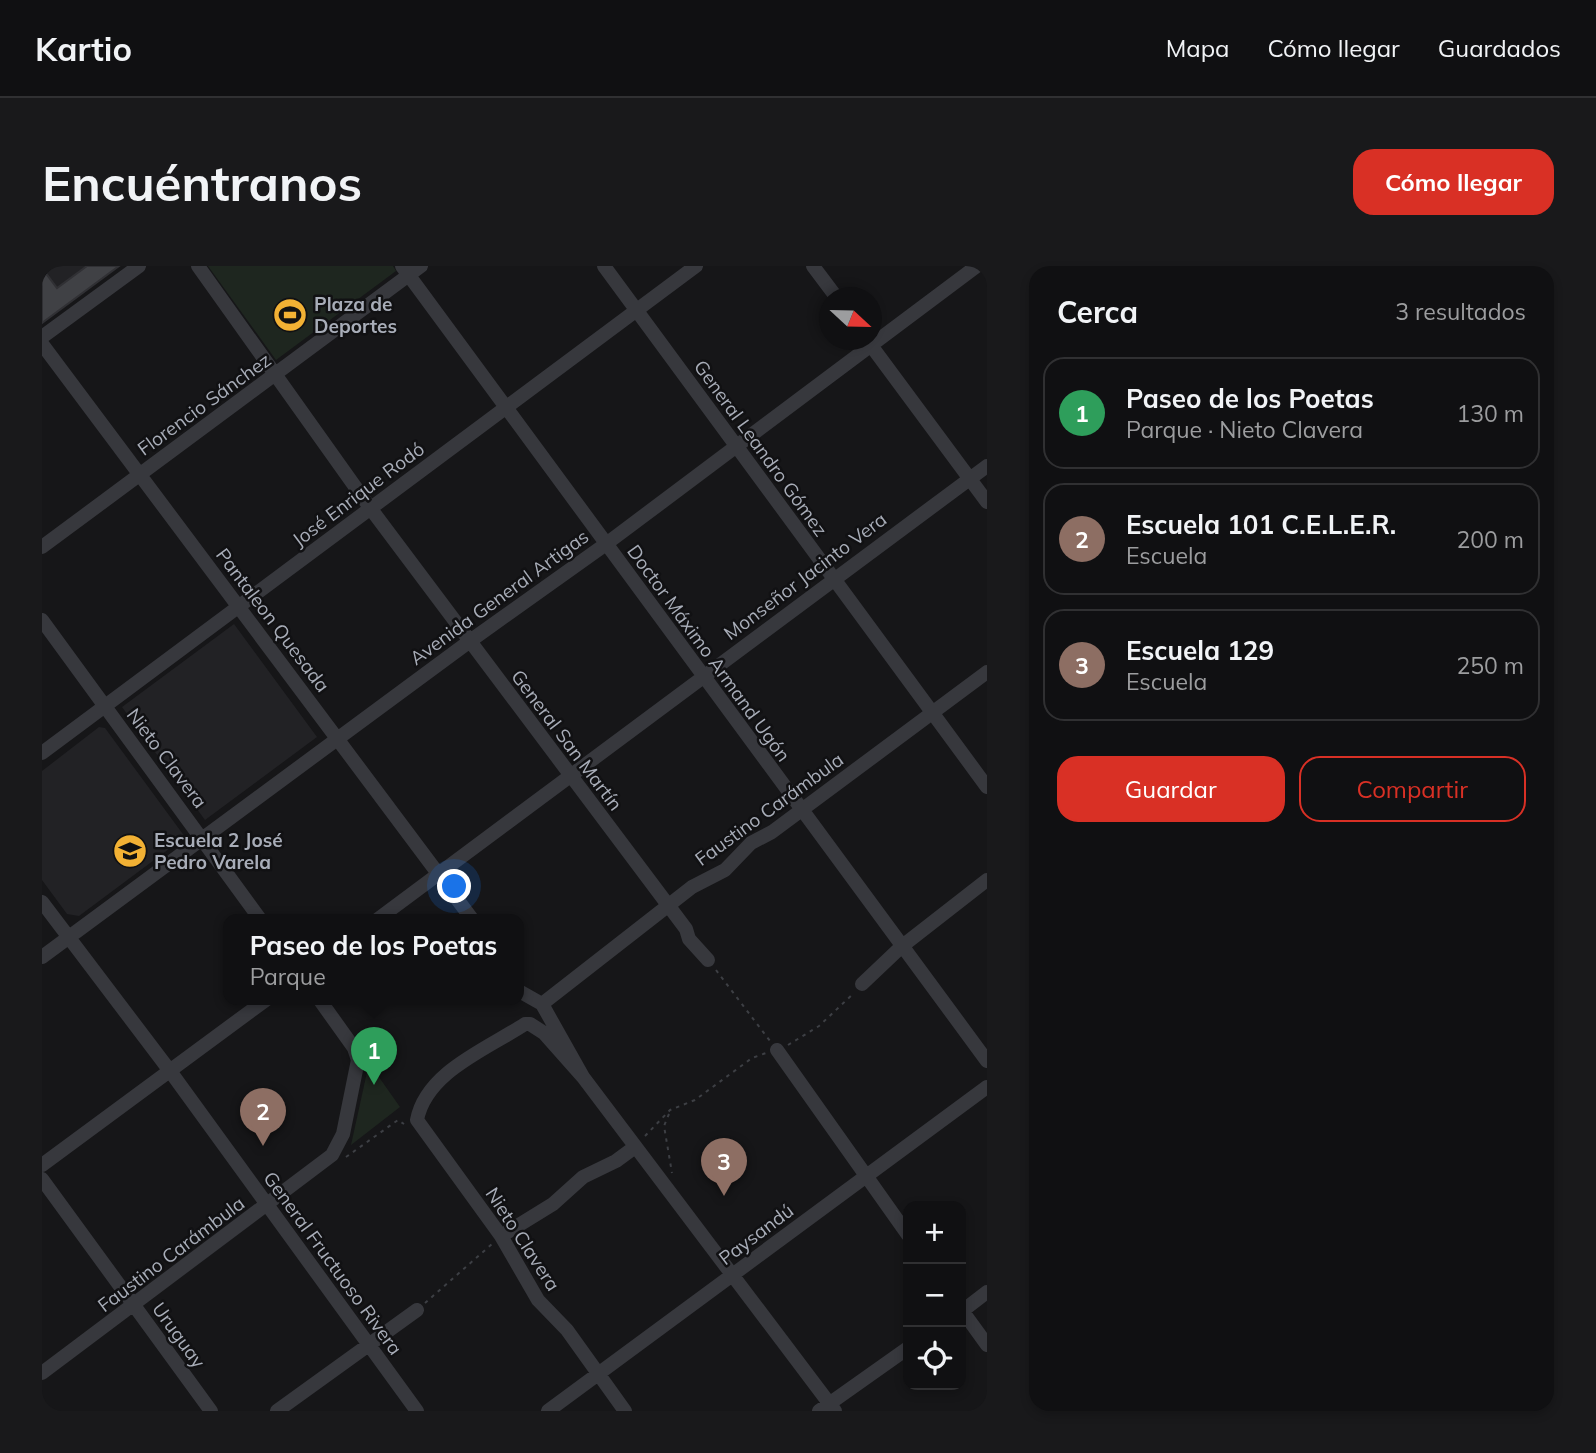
<!DOCTYPE html>
<html lang="es">
<meta charset="utf-8">
<style>
body{margin:0;font-family:Mulish,sans-serif;background:#19191b;color:#f1f3f6}
.controls{position:absolute;right:21px;bottom:21px;display:grid;overflow:hidden;border-radius:14px;box-shadow:0 4px 10px #0003}
.controls button{width:63px;height:63px;display:grid;place-items:center;padding:0;border:0;border-bottom:2px solid #303032;background:#101012;color:#f1f3f6;font:35px sans-serif}
.compass{position:absolute;left:777px;top:21px;width:63px;height:63px;border-radius:50%;background:#101012;box-shadow:0 4px 10px #0003;rotate:112deg}
.you{position:absolute;left:413px;top:621px;width:24px;height:24px;margin:-18px;border:5px solid #fff;border-radius:50%;background:#1a73e8;box-shadow:0 0 0 10px #1a73e833}
.badge{display:grid;place-items:center;width:46px;height:46px;border-radius:50%;background:#d93025;color:#fff;font-size:23px;font-weight:700}
.pin{position:absolute;translate:-50% -58px;filter:drop-shadow(0 2px 4px #0008)}
.pin::after{content:'';position:absolute;top:37px;width:24px;height:21px;background:inherit;clip-path:polygon(0 0,100% 0,50% 100%)}
.popup{position:absolute;left:181px;top:648px;width:301px;height:91px;box-sizing:border-box;display:grid;place-content:center;border-radius:14px;background:#101012;filter:drop-shadow(0 2px 5px #0005);font-size:23px;white-space:nowrap;color:#9c9d9f}
.popup b{font-size:26px;color:#f1f3f6}
.popup::after{content:'';position:absolute;left:50%;top:100%;margin-left:-14px;border:14px solid transparent;border-top-color:#101012}
.list{margin:0;padding:0;list-style:none}
h2{display:flex;justify-content:space-between;align-items:center;height:91px;margin:0;padding:0 28px;font-size:30px}
h2 small{font-size:23px;font-weight:400;color:#9c9d9f}
.list li{display:grid;grid-template-columns:46px 1fr auto;gap:21px;align-items:center;box-sizing:border-box;height:112px;margin:0 14px 14px;padding:0 14px;border:2px solid #303032;border-radius:21px}
.list b{display:block;font-size:26px;white-space:nowrap}
.list p{margin:0;font-size:23px;white-space:nowrap;color:#9c9d9f}
.list em{font-size:23px;font-style:normal;color:#9c9d9f}
.actions{display:flex;gap:14px;padding:21px 28px}
.actions a{flex:1;padding:16px 0;border:2px solid #d93025;border-radius:21px;text-align:center;font-size:24px;color:#d93025}
.actions .main{background:#d93025;color:#fff}
.icon{flex:none;width:38px;height:38px;fill:none;stroke:currentColor;stroke-width:2;stroke-linecap:round;stroke-linejoin:round}
.map{position:relative;flex:none;width:945px;height:1145px;overflow:hidden;border-radius:21px}
header{display:flex;align-items:center;gap:42px;box-sizing:border-box;height:98px;padding:0 35px;background:#101012;border-bottom:2px solid #303032}
header strong{font-size:33px}
nav{display:flex;gap:38px;margin-inline-start:auto;font-size:24px}
.intro{display:flex;align-items:center;justify-content:space-between;box-sizing:border-box;height:168px;padding:0 42px}
h1{margin:0;font-size:49px}
.button{padding:18px 32px;border-radius:21px;background:#d93025;color:#fff;font-size:24px;font-weight:700}
main{display:flex;gap:42px;padding:0 42px}
aside{flex:1;background:#101012;border-radius:21px;box-shadow:0 4px 10px #0003}
.map>svg:first-child{display:block}
</style>
<header>
<strong>Kartio</strong>
<nav><a>Mapa</a><a>Cómo llegar</a><a>Guardados</a></nav>
</header>
<div class="intro"><h1>Encuéntranos</h1><a class="button">Cómo llegar</a></div>
<main>
<div class="map">
<svg width="945" height="1145" viewBox="0 0 945 1145">
<rect width="100%" height="100%" fill="#161618"/>
<path fill="#222225" d="M0 0H77L0 53Z
M192 358 275 471 163 554 80 441Z
M57 461 63 462 143 571 37 650 25 648 0 614V505Z"/>
<path fill="#1e261f" d="M166 0H351L354 5 234 94Z
M327 797 358 841 309 879Z"/>
<path fill="#404145" stroke="#303034" stroke-width="2" d="M45 0H77L0 57V2L15 22Z"/>
<g fill="none" stroke-linecap="round" stroke-linejoin="round">
<path stroke="#3d3f44" stroke-width="2" stroke-dasharray="3.5 5" stroke-linecap="butt" d="M674 704 728 775
M746 779 777 760 812 727
M627 848 622 860 630 907
M603 870 628 844 653 834 710 792 724 787
M304 891 356 854 362 858
M383 1037 450 978"/>
<path stroke="#37383d" stroke-width="14" d="M156 0 329 243 644 663 647 673 666 694
M360 0 945 795
M562 0 945 521
M771 0 795 32
M0 71 97 0
M825 74 945 236
M0 78 430 653
M0 281 379 0
M0 354 218 653
M0 487 654 0
M0 636 128 805 375 1145
M336 653 945 200
M0 691 428 375 564 278 935 0
M820 718 859 681 945 614
M477 725 500 738 541 811 793 1145
M500 738 650 621 683 604 709 577 730 566 945 406
M735 784 866 969
M541 811 502 767 488 758H483C445 783 384 806 375 854L459 970 496 1034 525 1064 583 1145
M0 899 225 733
M0 913 169 1145
M459 970 511 938 541 911 574 895 593 881
M919 1043 945 1079
M919 1046 945 1026
M0 1107 290 889 301 868 316 794 312 782 277 733
M235 1145 375 1044
M506 1145 945 821
M777 1145 866 1082"/>
</g>
<defs>
<g id="stadium-disc" transform="scale(1.75)"><circle r="9.5" fill="#f2b134" stroke="#111113"/><path d="M0-5a6.5 5 0 1 0 0 10a6.5 5 0 1 0 0-10ZM-3.5-1.8h7v3.6h-7Z" fill="#111"/></g>
<g id="school-disc" transform="scale(1.75)"><circle r="9.5" fill="#f2b134" stroke="#111113"/><path d="M0-5L7-2L0 1L-7-2ZM-4 1L0 2.5L4 1V4Q0 6-4 4Z" fill="#111"/></g>
</defs>
<g fill-rule="evenodd">
<use href="#stadium-disc" x="248" y="49"/>
<use href="#school-disc" x="88" y="585"/>
</g>
<g text-anchor="middle" stroke-width="5" stroke-linejoin="round" paint-order="stroke">
<g font-size="19" font-weight="bold" fill="#a8adb8" stroke="#111113" text-anchor="start">
<text x="272" y="45">Plaza de<tspan x="272" dy="22">Deportes</tspan></text>
<text x="112" y="581">Escuela 2 José<tspan x="112" dy="22">Pedro Varela</tspan></text>
</g>
<g font-size="19" fill="#a8adb8" stroke="#111113">
<text transform="translate(162 138) rotate(-36)" y="7">Florencio Sánchez</text>
<text transform="translate(719 182) rotate(54)" y="7">General Leandro Gómez</text>
<text transform="translate(316 228) rotate(-37)" y="7">José Enrique Rodó</text>
<text transform="translate(763 310) rotate(-37)" y="7">Monseñor Jacinto Vera</text>
<text transform="translate(457 331) rotate(-36)" y="7">Avenida General Artigas</text>
<text transform="translate(231 354) rotate(53)" y="7">Pantaleon Quesada</text>
<text transform="translate(667 387) rotate(54)" y="7">Doctor Máximo Armand Ugón</text>
<text transform="translate(525 474) rotate(53)" y="7">General San Martín</text>
<text transform="translate(125 492) rotate(53)" y="7">Nieto Clavera</text>
<text transform="translate(727 543) rotate(-36)" y="7">Faustino Carámbula</text>
<text transform="translate(714 968) rotate(-37)" y="7">Paysandú</text>
<text transform="translate(481 973) rotate(57)" y="7">Nieto Clavera</text>
<text transform="translate(129 988) rotate(-37)" y="7">Faustino Carámbula</text>
<text transform="translate(291 997) rotate(54)" y="7">General Fructuoso Rivera</text>
<text transform="translate(137 1069) rotate(54)" y="7">Uruguay</text>
</g>
</g>
</svg>
<div class="controls">
<button>+</button>
<button>−</button>
<button><svg class="icon" aria-label="locate" viewBox="0 0 24 24"><circle cx="12" cy="12" r="6"/><path d="M12 2v4M12 18v4M2 12h4M18 12h4"/></svg></button>
</div>
<svg class="compass" viewBox="-18 -18 36 36"><path d="M0-13l5 13h-10z" fill="#e53935"/><path d="M0 13l5-13h-10z" fill="#9c9d9f"/></svg>
<div class="you"></div>
<div class="pin badge" style="left:332px;top:819px;background:#2e9e5b">1</div>
<div class="popup"><b>Paseo de los Poetas</b>Parque</div>
<div class="pin badge" style="left:221px;top:880px;background:#8d6e63">2</div>
<div class="pin badge" style="left:682px;top:930px;background:#8d6e63">3</div>
</div>
<aside>
<h2>Cerca<small>3 resultados</small></h2>
<ul class="list">
<li><span class="badge" style="background:#2e9e5b">1</span><div><b>Paseo de los Poetas</b><p>Parque · Nieto Clavera</p></div><em>130 m</em></li>
<li><span class="badge" style="background:#8d6e63">2</span><div><b>Escuela 101 C.E.L.E.R.</b><p>Escuela</p></div><em>200 m</em></li>
<li><span class="badge" style="background:#8d6e63">3</span><div><b>Escuela 129</b><p>Escuela</p></div><em>250 m</em></li>
</ul>
<div class="actions"><a class="main">Guardar</a><a>Compartir</a></div>
</aside>
</main>
